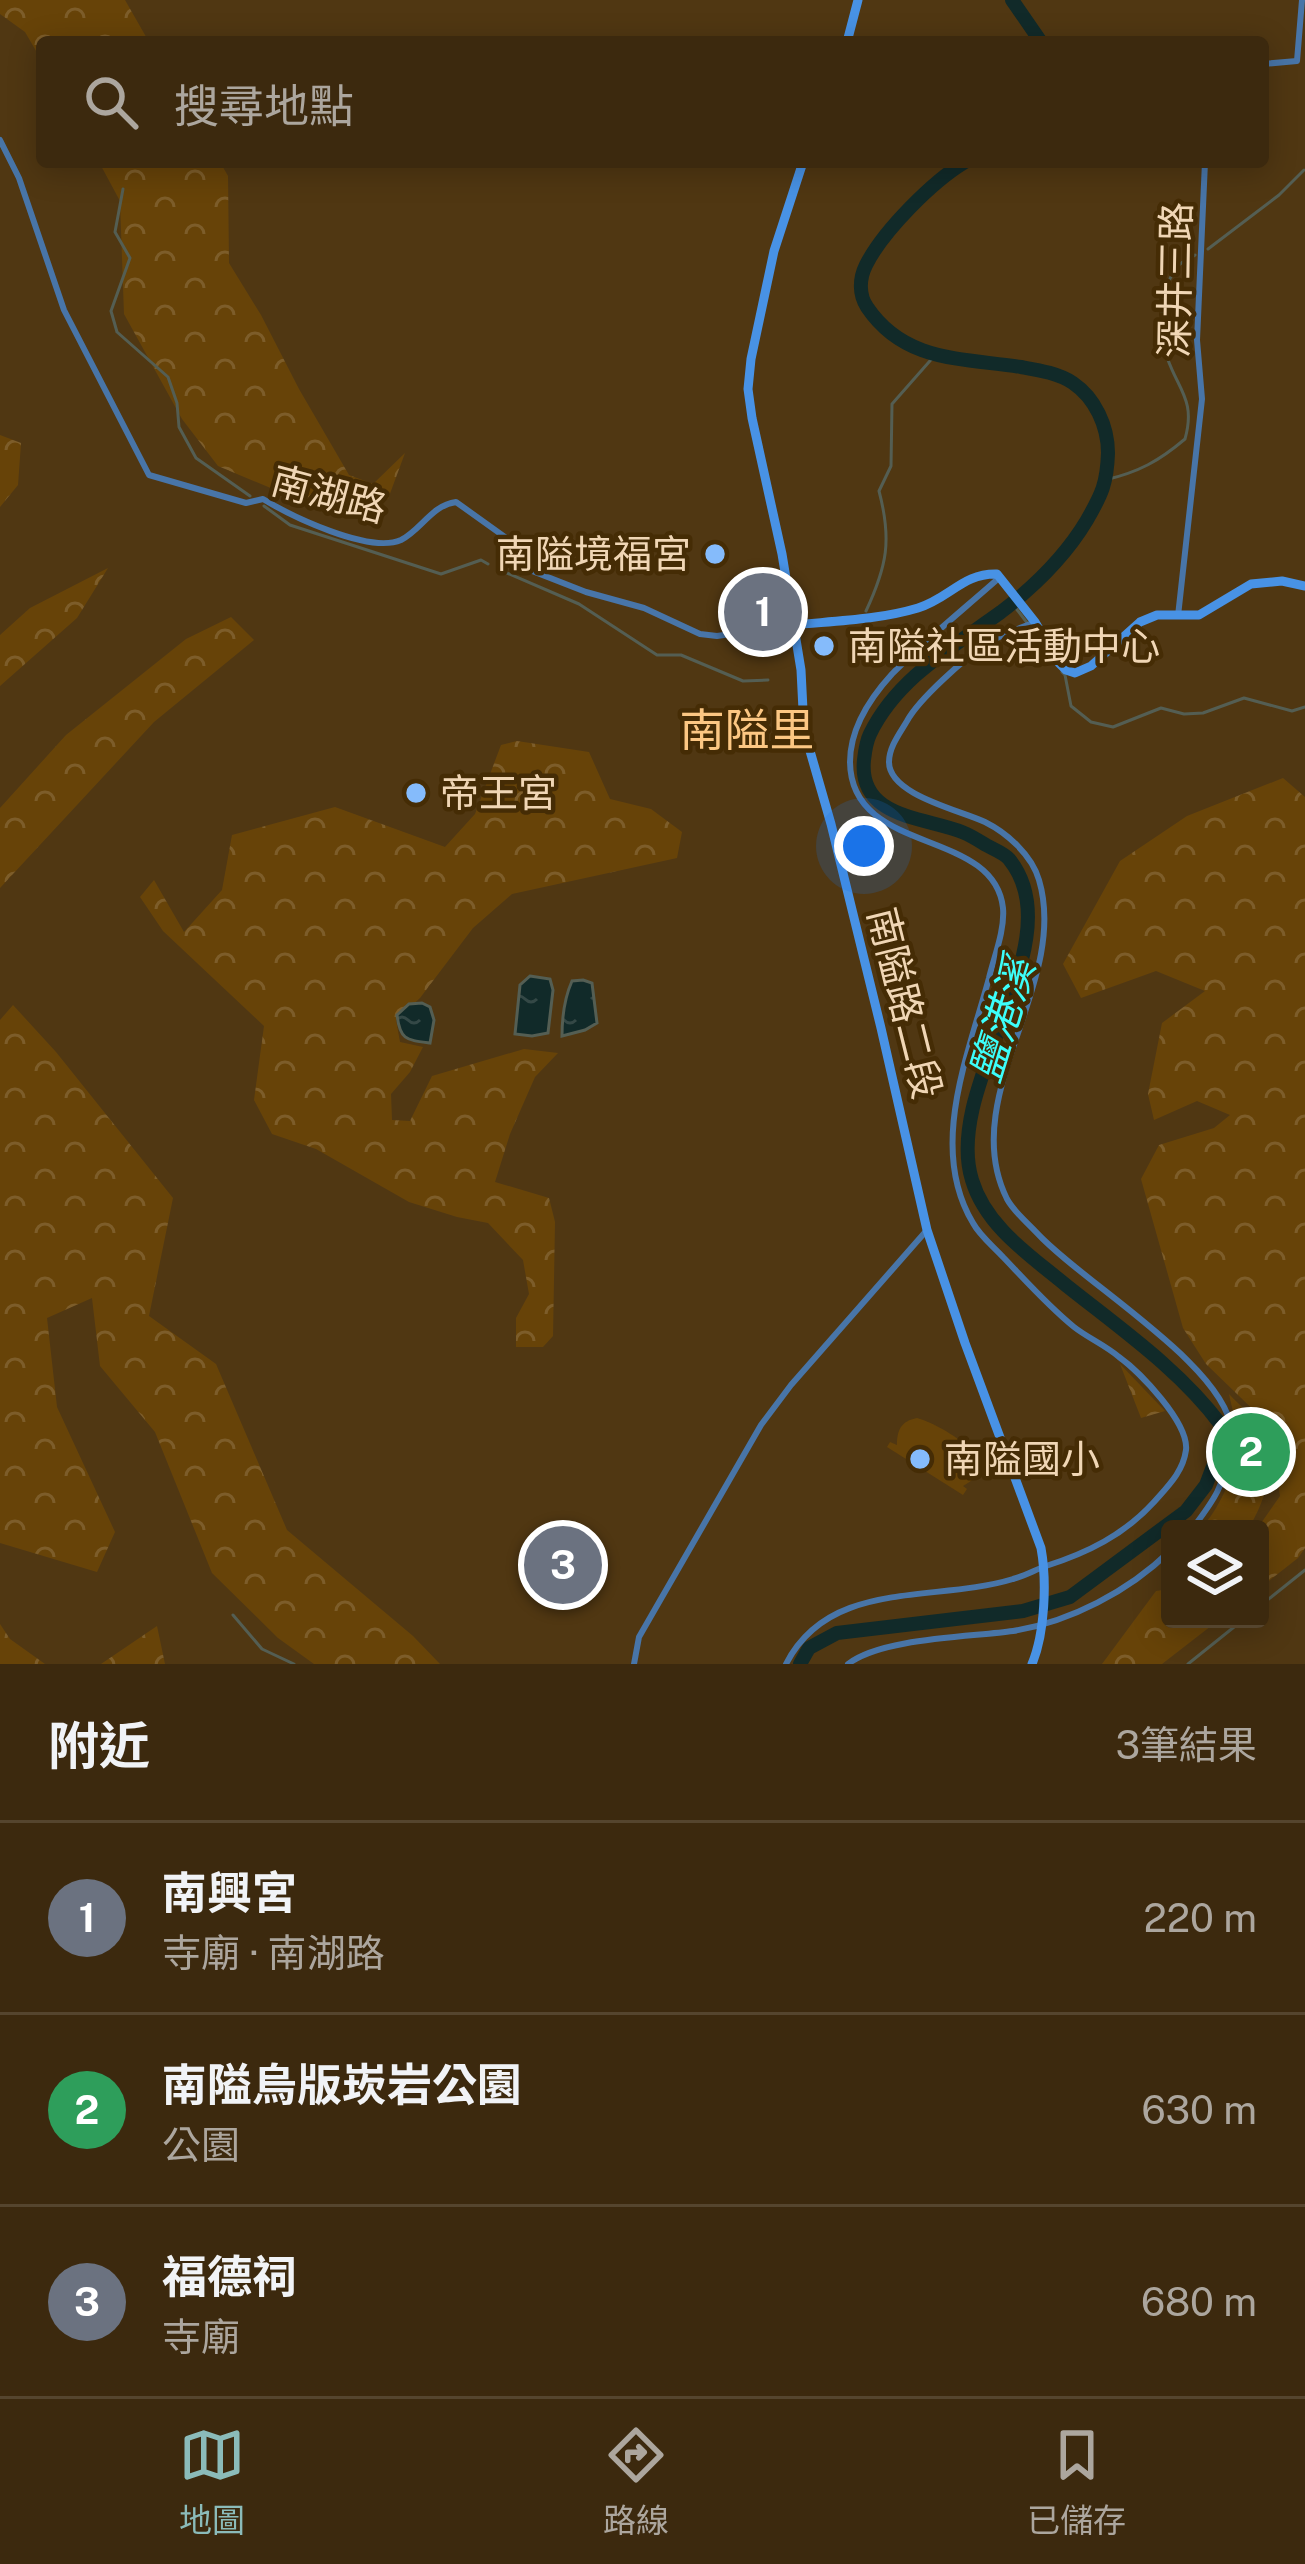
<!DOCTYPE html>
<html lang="zh-TW">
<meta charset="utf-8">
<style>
body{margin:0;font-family:"Public Sans","Noto Sans TC",sans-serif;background:#47351c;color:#f1f3f6}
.controls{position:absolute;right:36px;bottom:36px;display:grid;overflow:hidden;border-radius:12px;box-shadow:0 6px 30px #0003}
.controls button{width:108px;height:108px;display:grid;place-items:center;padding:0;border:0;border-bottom:3px solid #55452e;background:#3c290e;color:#f1f3f6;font:60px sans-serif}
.you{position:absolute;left:864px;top:846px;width:42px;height:42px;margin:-30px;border:9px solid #fff;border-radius:50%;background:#1a73e8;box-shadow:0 0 0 18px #1a73e833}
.badge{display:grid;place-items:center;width:78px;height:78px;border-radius:50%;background:#8bbbb9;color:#fff;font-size:39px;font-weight:700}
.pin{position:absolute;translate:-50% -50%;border:6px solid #fff;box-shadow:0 3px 12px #0006}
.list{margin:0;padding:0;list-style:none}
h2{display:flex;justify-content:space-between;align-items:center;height:156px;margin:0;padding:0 48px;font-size:51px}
h2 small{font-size:39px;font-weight:400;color:#aca69e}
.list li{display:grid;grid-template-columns:78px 1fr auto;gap:36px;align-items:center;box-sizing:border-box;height:192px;padding:0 48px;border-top:3px solid #55452e}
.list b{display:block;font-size:45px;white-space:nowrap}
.list p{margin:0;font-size:39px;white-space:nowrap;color:#aca69e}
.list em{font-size:39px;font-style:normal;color:#aca69e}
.icon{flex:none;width:66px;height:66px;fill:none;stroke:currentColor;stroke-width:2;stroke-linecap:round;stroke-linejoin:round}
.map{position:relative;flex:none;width:1305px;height:1664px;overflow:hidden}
.search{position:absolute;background:#3c290e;box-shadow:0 6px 30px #0003;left:36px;right:36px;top:36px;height:132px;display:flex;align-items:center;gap:30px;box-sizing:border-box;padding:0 42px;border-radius:12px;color:#aca69e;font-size:45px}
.sheet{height:732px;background:#3c290e}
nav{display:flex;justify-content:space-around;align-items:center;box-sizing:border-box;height:168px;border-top:3px solid #55452e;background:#3c290e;font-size:33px;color:#aca69e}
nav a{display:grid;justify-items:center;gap:6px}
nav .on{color:#8bbbb9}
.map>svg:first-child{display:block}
</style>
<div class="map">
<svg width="1305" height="1664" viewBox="0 0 1305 1664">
<defs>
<pattern id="forest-crowns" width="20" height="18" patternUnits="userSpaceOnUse" patternTransform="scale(3)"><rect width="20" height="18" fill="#674308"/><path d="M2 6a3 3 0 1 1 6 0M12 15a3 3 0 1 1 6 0" fill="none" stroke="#7d5d2a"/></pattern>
<pattern id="water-ripples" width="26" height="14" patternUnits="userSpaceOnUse" patternTransform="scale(3)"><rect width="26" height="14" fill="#112a29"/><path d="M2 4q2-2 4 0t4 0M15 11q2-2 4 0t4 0" fill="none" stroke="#344846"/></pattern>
</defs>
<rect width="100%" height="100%" fill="#503712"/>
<path fill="#674308" d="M917 1418C940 1424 1009 1463 963 1486L967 1489 963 1495 887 1447 890 1442 897 1445C897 1430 901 1421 917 1418Z"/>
<path fill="url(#forest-crowns)" d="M0 0H125L149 42H42V61L25 32 0 14Z
M99 162H220L228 176 229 263 261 315 299 389 349 475 373 484 405 453 388 499 330 513 218 466 182 419 124 314 120 201Z
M0 435 21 443 18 485 0 507Z
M108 568 77 618 0 686V635L30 608Z
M231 617 254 640 154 722 0 888V808L66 735 186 639Z
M517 741 589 752 610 799 651 809 682 832 677 858 512 894 473 928 420 998 396 1020 400 1042 423 1047 410 1072 391 1094 392 1120 410 1121 432 1076 524 1049 558 1053 535 1077 510 1134 495 1182 549 1198 555 1222 553 1336 543 1347H516V1318L529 1294 523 1260 488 1223 457 1217 409 1202 316 1149 272 1134 254 1100 264 1026 163 931 140 897 154 880 184 932 222 890 232 835 335 807 445 847 475 814 501 745Z
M1283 778 1305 797V1548L1298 1558 1260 1588V1529H1257L1280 1496 1269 1425 1206 1364 1183 1328 1141 1179 1159 1145 1214 1128 1230 1115 1197 1101 1154 1120 1148 1094 1162 1023 1205 991 1156 971 1081 998 1063 964 1120 861 1187 816Z
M13 1005 56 1052 173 1198 149 1316 216 1364 287 1530 413 1636 440 1664H314L278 1638 212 1573 155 1432 100 1366 92 1298 47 1318 57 1407 115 1532 97 1572 0 1543V1020Z
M1120 1364 1165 1411 1141 1418Z
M1229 1394C1239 1405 1255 1417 1262 1429 1278 1461 1266 1501 1248 1529H1200C1221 1508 1236 1471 1237 1442 1238 1427 1232 1409 1229 1394Z
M1170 1589V1619H1220L1162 1664H1102L1156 1591Z
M0 1624 10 1639 45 1664H0Z
M157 1626 165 1664H101Z"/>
<path fill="url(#water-ripples)" stroke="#545e53" stroke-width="3" d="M530 976 550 979 553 990 548 1033 532 1036 515 1034 520 985Z
M583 980 592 983 597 1023 585 1030 562 1036C562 1017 564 999 572 981Z
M422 1003 430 1007 434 1020 430 1043C406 1040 400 1040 397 1015L409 1004Z"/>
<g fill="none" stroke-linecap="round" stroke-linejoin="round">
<path stroke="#545e53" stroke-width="3" d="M123 189 115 232 130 258 111 311 117 332 168 377 177 403 179 427 196 458 250 496
M1208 249 1279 195 1304 170
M1105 480C1139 472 1159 461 1185 439 1196 400 1178 390 1167 357 1158 331 1159 287 1179 265 1183 261 1190 259 1195 255
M264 506 290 525 441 574 481 560 488 564
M500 570 579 604 657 655H681L743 681 768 680
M1012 603 1043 644
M866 611C887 566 892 540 879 491L891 466 892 404 936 354
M1062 672 1065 675 1071 706 1091 722 1113 727 1161 708 1184 714 1203 713 1244 698 1292 711 1305 707
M1260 1606 1305 1570
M233 1615 262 1649 294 1664
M1188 1664 1244 1619"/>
<path stroke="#112a29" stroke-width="14" d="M1012 0 1041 42
M800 1664 809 1648 837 1633 1023 1611 1070 1597 1186 1511 1206 1485 1217 1456 1221 1425C1180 1370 1121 1329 1067 1286 1031 1256 986 1227 972 1180 942 1084 1076 941 1009 859 1004 853 993 849 986 845 978 840 970 835 962 832 924 817 858 818 864 760 865 751 866 742 870 734 897 678 953 647 1001 612 1035 586 1065 557 1087 520 1102 494 1107 483 1108 453 1108 426 1095 398 1073 383 1058 373 1038 370 1021 367 961 358 904 362 867 307 859 295 859 279 866 265 883 231 933 181 965 162"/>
<path stroke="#4875a8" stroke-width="6" d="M1263 64 1297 61 1302 0
M0 140 19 178 64 310 149 475 246 503 263 499C291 516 369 554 401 540 421 530 432 505 456 502L512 542 504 560 586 592 644 608 700 634 717 636 793 625
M1178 616 1202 399 1197 340 1205 162
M1035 622C1019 629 999 635 985 645 964 659 919 699 907 721 900 733 889 747 889 762 889 795 960 810 985 822 1007 833 1032 855 1039 880 1070 984 956 1097 1007 1199 1014 1212 1027 1222 1037 1233 1083 1283 1225 1365 1232 1431 1233 1433 1230 1446 1230 1448 1224 1486 1215 1499 1192 1529
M634 1664 639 1637 761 1425 791 1385 927 1230
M786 1664C830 1578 935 1603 1013 1579 1024 1576 1035 1570 1046 1566 1087 1553 1124 1535 1154 1502 1168 1486 1183 1472 1186 1450 1189 1423 1140 1372 1119 1357 1105 1345 1088 1338 1074 1327 1048 1306 1026 1281 1003 1257 993 1246 980 1236 973 1223 928 1148 968 1056 989 978 994 957 1005 930 1003 908 994 827 851 856 850 762 850 729 871 697 892 674 925 640 964 609 1000 577
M848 1664C881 1638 970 1637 1013 1631 1070 1622 1129 1591 1170 1551"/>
<path stroke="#4892e5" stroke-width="9" d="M847 42 858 0
M803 162 774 251 751 359 748 389 752 418 782 554 801 670 804 730 831 824 881 1028 927 1230 965 1343 1041 1548C1047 1581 1045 1633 1032 1664
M793 625C834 621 878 620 918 608 950 598 963 573 997 574L1035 622 1059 663 1066 670 1075 673 1091 666 1140 622 1157 615H1199L1251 584 1282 581 1305 586"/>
</g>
<g fill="#85bbfb" stroke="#452c05" stroke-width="4.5">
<circle cx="715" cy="554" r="12"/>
<circle cx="824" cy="646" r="12"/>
<circle cx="416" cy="793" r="12"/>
<circle cx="920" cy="1459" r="12"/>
</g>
<g text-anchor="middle" stroke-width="9" stroke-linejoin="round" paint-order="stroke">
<g font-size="39" fill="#f0d6b5" stroke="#452c05">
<text transform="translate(1175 280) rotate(-89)" y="14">深井三路</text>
<text transform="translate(329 494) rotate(15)" y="14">南湖路</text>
<text transform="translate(905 1003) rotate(76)" y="14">南隘路二段</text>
</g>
<g font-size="39" fill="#f0d6b5" stroke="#452c05" text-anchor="start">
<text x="691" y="568" text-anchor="end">南隘境福宮</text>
<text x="848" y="660">南隘社區活動中心</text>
<text x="440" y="807">帝王宮</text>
<text x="944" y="1473">南隘國小</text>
</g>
<g font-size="42" font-style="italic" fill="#3cfefa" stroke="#452c05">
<text transform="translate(1002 1020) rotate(-73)" y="15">鹽港溪</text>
</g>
<g font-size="45" fill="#fcc783" stroke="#452c05">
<text x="747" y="746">南隘里</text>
</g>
</g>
</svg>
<div class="controls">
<button><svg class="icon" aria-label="layers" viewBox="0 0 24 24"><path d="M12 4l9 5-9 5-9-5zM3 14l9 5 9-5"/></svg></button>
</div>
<div class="you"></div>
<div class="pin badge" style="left:763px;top:612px;background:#6b7280">1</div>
<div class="pin badge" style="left:1251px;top:1452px;background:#2e9e5b">2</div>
<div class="pin badge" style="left:563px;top:1565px;background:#6b7280">3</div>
<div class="search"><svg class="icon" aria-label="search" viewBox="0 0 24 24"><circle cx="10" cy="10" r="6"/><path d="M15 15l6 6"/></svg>搜尋地點</div>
</div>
<section class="sheet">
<h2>附近<small>3筆結果</small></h2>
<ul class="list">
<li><span class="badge" style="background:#6b7280">1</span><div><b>南興宮</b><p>寺廟 · 南湖路</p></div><em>220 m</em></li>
<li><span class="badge" style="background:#2e9e5b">2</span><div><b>南隘烏版崁岩公園</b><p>公園</p></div><em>630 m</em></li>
<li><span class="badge" style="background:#6b7280">3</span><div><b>福德祠</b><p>寺廟</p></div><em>680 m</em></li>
</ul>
</section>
<nav>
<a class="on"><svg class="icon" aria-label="map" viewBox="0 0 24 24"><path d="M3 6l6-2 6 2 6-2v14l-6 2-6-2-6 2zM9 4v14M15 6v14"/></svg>地圖</a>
<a><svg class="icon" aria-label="directions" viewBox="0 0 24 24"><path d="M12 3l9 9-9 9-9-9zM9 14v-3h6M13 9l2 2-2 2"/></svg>路線</a>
<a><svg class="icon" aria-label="saved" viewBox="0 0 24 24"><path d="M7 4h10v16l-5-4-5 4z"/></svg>已儲存</a>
</nav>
